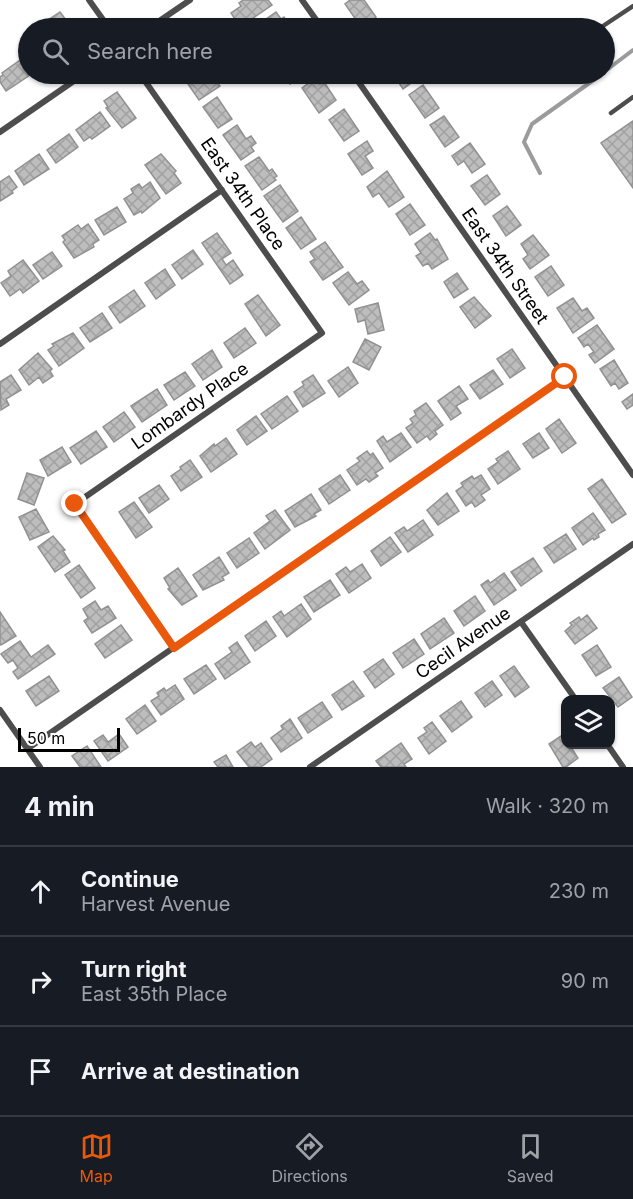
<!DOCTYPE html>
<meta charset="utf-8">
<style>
body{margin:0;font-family:Inter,sans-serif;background:#20242c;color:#f1f3f6}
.controls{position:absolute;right:18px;bottom:18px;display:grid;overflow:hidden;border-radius:12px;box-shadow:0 2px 4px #0004}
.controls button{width:54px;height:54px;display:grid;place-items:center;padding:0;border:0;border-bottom:2px solid #363941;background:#171b24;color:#f1f3f6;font:30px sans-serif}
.scale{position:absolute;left:18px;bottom:15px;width:102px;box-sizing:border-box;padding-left:6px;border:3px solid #000;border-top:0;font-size:16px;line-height:21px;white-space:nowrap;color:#000;-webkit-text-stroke:4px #fff;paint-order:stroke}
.stop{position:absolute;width:18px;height:18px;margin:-14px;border:4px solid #ea580c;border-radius:50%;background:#fff}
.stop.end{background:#ea580c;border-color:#fff;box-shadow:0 2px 6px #0008}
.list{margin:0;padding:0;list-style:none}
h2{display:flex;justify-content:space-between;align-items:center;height:78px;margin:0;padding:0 24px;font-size:26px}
h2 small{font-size:20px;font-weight:400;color:#9ea1a6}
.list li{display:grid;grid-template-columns:39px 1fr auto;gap:18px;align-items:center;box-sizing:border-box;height:90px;padding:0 24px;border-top:2px solid #363941}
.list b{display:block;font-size:22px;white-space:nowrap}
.list p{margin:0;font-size:20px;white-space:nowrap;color:#9ea1a6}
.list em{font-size:20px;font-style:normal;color:#9ea1a6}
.icon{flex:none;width:33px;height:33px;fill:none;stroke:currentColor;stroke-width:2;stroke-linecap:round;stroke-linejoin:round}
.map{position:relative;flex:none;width:633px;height:767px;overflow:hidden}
.search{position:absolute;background:#171b24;box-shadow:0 2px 4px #0004;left:18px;right:18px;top:18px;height:66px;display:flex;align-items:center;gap:15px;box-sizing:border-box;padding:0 21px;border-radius:33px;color:#9ea1a6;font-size:22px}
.sheet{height:348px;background:#171b24}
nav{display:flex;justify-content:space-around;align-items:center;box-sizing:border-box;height:84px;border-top:2px solid #363941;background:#171b24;font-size:16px;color:#9ea1a6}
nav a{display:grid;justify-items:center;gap:3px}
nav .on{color:#ea580c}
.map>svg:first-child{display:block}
</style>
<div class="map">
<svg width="633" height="767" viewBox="0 0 633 767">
<defs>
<pattern id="building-cross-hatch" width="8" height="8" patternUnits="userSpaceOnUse" patternTransform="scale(1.5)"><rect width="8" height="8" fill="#bdbdbd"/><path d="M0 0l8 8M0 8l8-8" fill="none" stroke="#a1a1a1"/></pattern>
</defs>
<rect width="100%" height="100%" fill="#fff"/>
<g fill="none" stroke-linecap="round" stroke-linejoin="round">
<path stroke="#9b9b9b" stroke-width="4" d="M604 72 633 50
M540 173 524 142 532 124 602 74"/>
</g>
<path fill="url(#building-cross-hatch)" stroke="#919191" stroke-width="1.5" d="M243 0H268L272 5 240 27 231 13 241 6 239 3Z
M350 0H364L376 17 361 27 345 4Z
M60 12 72 28H54L48 20Z
M276 12 281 19 284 17 291 27 253 28Z
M20 60 30 75 6 91 0 82V77L3 75 2 73Z
M186 74H212L220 86 199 100 188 84 191 82Z
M291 74H307L290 84 286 79 292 75Z
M393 74H415L418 78 403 89Z
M316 78 320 84 324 82 336 100 319 113 302 88Z
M423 85 439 108 425 118 409 95Z
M117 92 136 118 122 128 106 108 108 107 104 101Z
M217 97 232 119 218 128 203 107Z
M344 109 359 131 344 141 329 120Z
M100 112 110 126 92 139 90 137 84 141 76 130Z
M444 116 459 137 445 147 430 125Z
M633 121V188L601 143Z
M237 125 246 139 251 136 256 143 251 147 254 151 241 160 223 135Z
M69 134 78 147 56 163 47 150Z
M367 141 373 151 365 156 373 168 362 175 348 154Z
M470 143 485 164 472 173 464 161 458 165 452 156Z
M39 154 49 169 24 185 15 171Z
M161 154 176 171 174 173 181 183 166 194 145 165Z
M259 157 269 171 272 169 277 176 274 178 276 180 262 190 245 166Z
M387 171 404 197 389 207 379 193 373 197 367 187Z
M487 175 500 194 485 205 471 186Z
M9 176 17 187 12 191 13 193 0 201V182Z
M150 182 160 198 142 213 141 211 134 215 124 199 133 193 131 189 139 184 142 188Z
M280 185 298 211 283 222 264 196Z
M410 204 425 225 410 235 396 214Z
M507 206 521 225 506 236 493 216Z
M117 207 126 222 104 235 95 220Z
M301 217 316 239 301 249 286 228Z
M88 224 99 240 93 244 94 247 74 258 63 242 65 240 62 236 78 225 81 229Z
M217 233 231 253 222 259 226 265 233 260 243 275 230 284 202 243Z
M430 233 435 240 437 239 448 259 432 269 428 263 423 266 416 256 421 253 415 244Z
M533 235 549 255 530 269 523 259 528 255 521 244Z
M325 242 343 267 323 280 310 262 315 259 310 252Z
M193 250 203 264 182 279 172 265Z
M52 252 62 266 43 279 33 265Z
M23 260 39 281 23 293 20 289 10 296 1 283 11 276 8 271Z
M551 266 564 285 548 296 535 277Z
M165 269 175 285 156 299 145 283Z
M348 272 357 284 362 281 369 290 349 305 333 283Z
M457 273 468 289 454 298 444 282Z
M134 290 145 306 120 323 109 307Z
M258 295 280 325 266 336 245 304Z
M474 297 491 316 475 328 460 307Z
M573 298 582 311 587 308 594 318 573 333 557 308Z
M378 303 384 330 368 334 365 320 358 322 355 309Z
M102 313 112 328 90 342 80 328Z
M597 325 614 349 595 363 589 355 594 352 588 344 584 347 578 338Z
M245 328 256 343 234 358 224 343Z
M73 333 84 348 59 366 48 350 54 346 52 344Z
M365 339 381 347 369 370 353 362Z
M512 349 525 368 510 378 497 359Z
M212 350 222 367 203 380 192 364Z
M38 353 52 369 50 371 53 376 43 383 39 377 29 385 19 370Z
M614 360 628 383 619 389 615 383 611 386 600 369Z
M348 367 358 383 339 397 328 381Z
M493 370 503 384 480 399 470 385Z
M185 372 195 386 174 400 164 385Z
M11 375 21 390 6 399 9 405 1 410 0 382Z
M313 375 325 393 303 407 294 392 304 385 302 382Z
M459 386 468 399 456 406 461 413 451 420 438 401Z
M157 389 167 405 142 422 131 406Z
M633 394V405L627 409 622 402Z
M287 396 298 411 272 429 261 414Z
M426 403 443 425 435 431 437 434 430 440 427 436 417 443 406 428 413 423 410 419 416 415 414 411Z
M124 412 135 427 114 442 103 427Z
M256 416 267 431 247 445 237 430Z
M559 419 576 443 562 453 546 429Z
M96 431 107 447 81 464 70 448Z
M401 433 411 447 390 462 377 441 383 436 387 442Z
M539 433 549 448 533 458 523 444Z
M226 438 237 454 211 472 200 456 214 444 215 446Z
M62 447 71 462 48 476 40 460Z
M367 451 370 455 373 453 383 468 375 473 378 476 369 482 366 479 357 485 347 470 360 461 357 458Z
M508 451 520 469 498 484 488 469 498 462 496 459Z
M190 460 202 477 181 491 171 476 181 469 180 467Z
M27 473 44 478 34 505 18 499Z
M340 475 350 490 329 504 319 489Z
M481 475 490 489 481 495 485 500 475 507 472 502 466 506 456 491 463 486 461 483 472 476 474 479Z
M602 479 626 514 612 523 588 489Z
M159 485 169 499 149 513 139 498Z
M447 493 459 511 438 525 427 510Z
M311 494 321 510 314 514 316 516 295 527 285 511Z
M134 502 152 527 136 538 119 512Z
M36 509 49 532 30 540 19 517Z
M275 510 290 530 265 549 254 533 270 521 266 516Z
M593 513 605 530 598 534 599 537 594 540 593 538 583 545 572 528Z
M423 520 433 535 408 552 395 533 404 527 407 531Z
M566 534 576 549 554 563 544 548Z
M53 536 65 550 63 551 70 562 55 572 38 547Z
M390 537 401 552 381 566 371 551Z
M249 538 259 553 237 568 227 553Z
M219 557 229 573 222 577 224 580 203 590 193 575Z
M533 558 542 571 521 586 511 572Z
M362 564 371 578 349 593 336 574 346 567 350 572Z
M79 565 95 588 81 598 65 575Z
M178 568 197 596 182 605 168 589 170 588 164 578Z
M504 573 516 590 494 605 481 585 488 580 490 583Z
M330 580 340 595 314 612 304 597Z
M475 596 485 611 464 626 454 611Z
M95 601 101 610 108 606 116 618 92 633 84 621 88 618 83 609Z
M301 604 311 619 287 637 273 617 281 611 284 616Z
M0 612 16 636 1 645 0 643Z
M587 615 597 628 575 644 565 631 572 625 570 623 579 617 581 620Z
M444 618 454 633 430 649 421 634Z
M266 621 276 636 255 651 245 636Z
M121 625 132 640 105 658 95 644Z
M414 639 424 654 403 668 393 653Z
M20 641 31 657 48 645 55 654 18 679 13 672 18 668 13 660 8 663 1 654Z
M237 642 250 662 225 679 215 664 232 652 229 648Z
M597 645 611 667 596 676 582 655Z
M383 659 394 674 375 688 364 672Z
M206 665 216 679 194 694 184 679Z
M514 666 529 687 515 697 500 676Z
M49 676 59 691 36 706 26 691Z
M619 677 632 697 618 707 603 688Z
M353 681 364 696 342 710 332 695Z
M492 681 502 695 485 707 475 693Z
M175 685 184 699 161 715 151 701 159 696 157 693 164 688 166 691Z
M461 701 472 717 452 732 440 716Z
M322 702 332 717 308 733 298 718Z
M145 705 156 721 137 734 126 719Z
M290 719 302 738 281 752 271 738 283 729 281 726Z
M432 722 446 741 429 754 418 738 427 732 424 728Z
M119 734 128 747 108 761 94 741 103 735 108 742Z
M561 736 566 744H569L578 758 566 767H563L549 744Z
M251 742 255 747 261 743 272 759 261 767H249L237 752Z
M401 743 412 759 404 764 406 767H381L376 761Z
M87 746 101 767H80L72 756Z
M226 755 233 767H218L214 762Z"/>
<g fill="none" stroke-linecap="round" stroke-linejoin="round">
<path stroke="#4d4d4d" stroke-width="4.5" d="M600 28 633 6
M611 113 633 97"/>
<path stroke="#4d4d4d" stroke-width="6" d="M89 0 109 28
M302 0 322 28
M149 28 190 0
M140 74 322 333 75 504 174 648
M353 74 633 475
M0 132 84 74
M0 344 222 190
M521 622 576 700
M0 710 40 767
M607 744 623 767
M27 749 565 377
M310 767 633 544"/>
</g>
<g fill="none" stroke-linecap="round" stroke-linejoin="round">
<path stroke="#ea580c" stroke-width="8" d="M75 504 174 648 565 377"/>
</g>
<g text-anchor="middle" stroke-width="4.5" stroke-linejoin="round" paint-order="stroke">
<g font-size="18" fill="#000" stroke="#fff">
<text transform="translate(243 194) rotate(55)" y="6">East 34th Place</text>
<text transform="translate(505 266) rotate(55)" y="6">East 34th Street</text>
<text transform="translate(190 406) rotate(-35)" y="6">Lombardy Place</text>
<text transform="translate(463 643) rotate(-35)" y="6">Cecil Avenue</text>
</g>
</g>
</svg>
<div class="controls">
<button><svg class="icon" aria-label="layers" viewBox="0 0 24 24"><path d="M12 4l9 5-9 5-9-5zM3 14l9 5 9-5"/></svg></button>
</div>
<div class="scale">50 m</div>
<div class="stop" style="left:565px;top:377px"></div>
<div class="stop end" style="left:75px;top:504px"></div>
<div class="search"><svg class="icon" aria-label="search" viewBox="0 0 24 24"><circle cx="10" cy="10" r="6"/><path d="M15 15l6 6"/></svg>Search here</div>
</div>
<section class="sheet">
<h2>4 min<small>Walk · 320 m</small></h2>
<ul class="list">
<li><svg class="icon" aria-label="ahead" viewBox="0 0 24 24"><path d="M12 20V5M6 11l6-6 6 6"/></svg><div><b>Continue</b><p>Harvest Avenue</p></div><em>230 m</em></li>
<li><svg class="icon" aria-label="right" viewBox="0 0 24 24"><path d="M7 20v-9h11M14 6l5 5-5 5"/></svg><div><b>Turn right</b><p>East 35th Place</p></div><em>90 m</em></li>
<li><svg class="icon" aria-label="arrive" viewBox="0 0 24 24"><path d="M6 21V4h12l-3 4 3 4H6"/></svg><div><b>Arrive at destination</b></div></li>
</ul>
</section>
<nav>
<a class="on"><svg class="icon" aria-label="map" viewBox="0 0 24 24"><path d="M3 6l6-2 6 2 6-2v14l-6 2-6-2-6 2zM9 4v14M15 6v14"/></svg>Map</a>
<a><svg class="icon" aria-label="directions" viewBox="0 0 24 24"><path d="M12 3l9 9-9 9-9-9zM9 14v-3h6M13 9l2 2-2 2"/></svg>Directions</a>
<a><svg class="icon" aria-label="saved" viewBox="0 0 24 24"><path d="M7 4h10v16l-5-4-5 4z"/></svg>Saved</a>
</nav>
